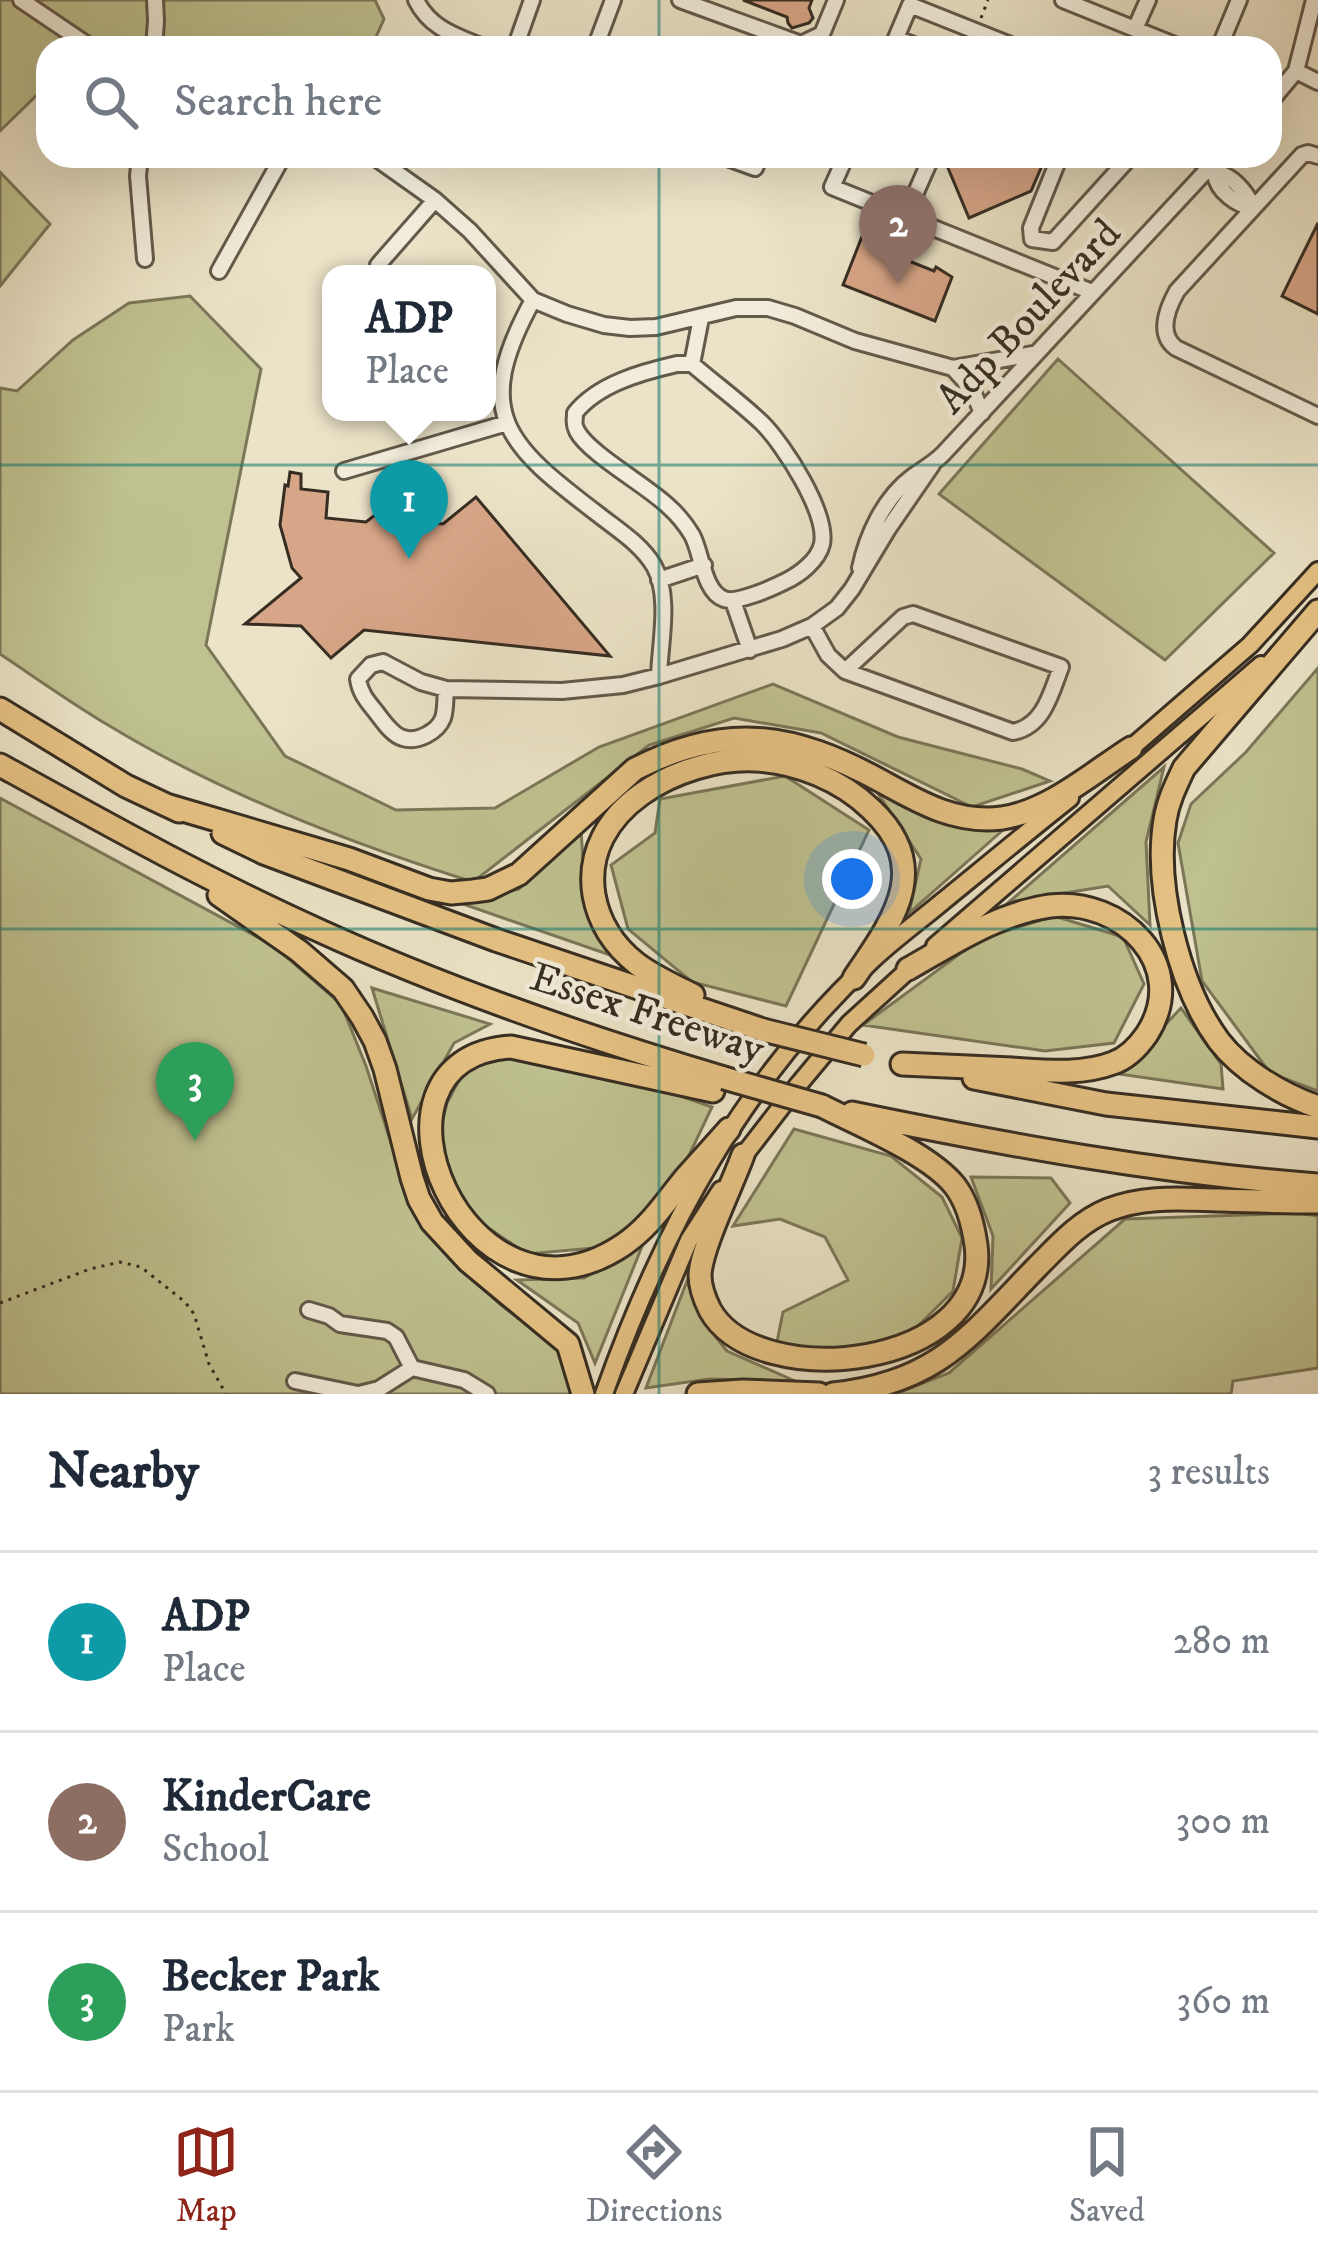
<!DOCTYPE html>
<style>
body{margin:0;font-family:"IM FELL DW Pica",serif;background:#f6f6f7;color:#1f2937}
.you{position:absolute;left:852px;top:879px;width:42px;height:42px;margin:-30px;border:9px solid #fff;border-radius:50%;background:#1a73e8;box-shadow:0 0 0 18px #1a73e833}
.badge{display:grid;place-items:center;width:78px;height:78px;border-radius:50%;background:#8f2418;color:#fff;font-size:39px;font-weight:700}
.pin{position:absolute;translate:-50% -99px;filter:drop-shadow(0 3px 6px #0008)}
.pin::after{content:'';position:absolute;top:63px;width:42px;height:36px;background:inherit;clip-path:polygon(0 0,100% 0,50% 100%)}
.popup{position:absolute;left:322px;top:265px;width:174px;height:156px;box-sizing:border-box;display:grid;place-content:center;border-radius:24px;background:#fff;filter:drop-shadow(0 3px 9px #0005);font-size:39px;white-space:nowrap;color:#747a83}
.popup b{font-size:45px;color:#1f2937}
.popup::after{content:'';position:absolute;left:50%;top:100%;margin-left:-24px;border:24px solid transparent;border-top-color:#fff}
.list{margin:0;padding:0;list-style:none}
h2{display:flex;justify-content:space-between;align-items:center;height:156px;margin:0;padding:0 48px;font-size:51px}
h2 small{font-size:39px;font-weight:400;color:#747a83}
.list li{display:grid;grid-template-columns:78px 1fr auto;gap:36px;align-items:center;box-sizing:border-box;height:180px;padding:0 48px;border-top:3px solid #e0e1e3}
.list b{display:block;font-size:45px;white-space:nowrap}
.list p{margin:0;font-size:39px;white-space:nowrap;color:#747a83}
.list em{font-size:39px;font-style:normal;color:#747a83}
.icon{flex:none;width:66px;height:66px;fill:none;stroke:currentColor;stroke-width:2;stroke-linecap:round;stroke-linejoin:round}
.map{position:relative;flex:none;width:1318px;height:1394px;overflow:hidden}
.search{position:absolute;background:#fff;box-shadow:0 12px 48px #0002;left:36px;right:36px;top:36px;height:132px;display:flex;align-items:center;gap:30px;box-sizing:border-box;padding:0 42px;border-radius:36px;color:#747a83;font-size:45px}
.sheet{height:696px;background:#fff}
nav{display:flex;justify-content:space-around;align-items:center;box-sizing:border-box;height:168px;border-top:3px solid #e0e1e3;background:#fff;font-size:33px;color:#747a83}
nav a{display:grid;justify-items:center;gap:6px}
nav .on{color:#8f2418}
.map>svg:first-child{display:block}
</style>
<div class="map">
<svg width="1318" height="1394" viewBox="0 0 1318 1394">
<rect width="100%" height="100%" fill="#ebe3c7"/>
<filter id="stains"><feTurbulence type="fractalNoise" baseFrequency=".00167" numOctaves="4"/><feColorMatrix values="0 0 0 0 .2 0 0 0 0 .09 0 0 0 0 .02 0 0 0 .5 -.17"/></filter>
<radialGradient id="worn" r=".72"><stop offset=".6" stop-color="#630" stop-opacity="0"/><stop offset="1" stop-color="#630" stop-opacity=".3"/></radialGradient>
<path fill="#bfc190" stroke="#7a7759" stroke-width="3" d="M0 0H375L384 19 371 48H48V93L37 95 0 131Z
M0 172 50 224 0 286Z
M190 296 261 369 206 645 285 756 396 810 495 808 599 747 773 684 898 737 1022 769 1050 781 972 807 821 733 734 718 649 745 473 882C349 843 220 793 108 725 71 703 36 678 0 654V388L17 391 73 340 129 303Z
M1058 359 1274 553 1165 660 939 494Z
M1318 668V1091L1270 1073 1202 981 1178 843 1191 804 1246 752Z
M1164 767 1146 842 1150 925 1108 886 1009 902Z
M785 776 869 830 786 1006 692 982 628 929 611 865 655 833 660 799Z
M877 792 944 824 1003 830 909 913 921 859Z
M0 798 274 946 341 1004 366 1066 415 1216 453 1262 501 1305 563 1352 574 1394H0Z
M581 831 587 915 610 955 463 904 519 889Z
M1054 916 1123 937 1144 984 1114 1043 1045 1051 863 1025 980 939Z
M372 988 490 1024 454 1043 412 1119Z
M1181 1008 1221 1064 1223 1089 1119 1074Z
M511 1057 637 1081 712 1107 682 1170 631 1229 605 1247 527 1254 468 1214 438 1140 447 1103 465 1069Z
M794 1129 891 1156 942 1197 962 1238 953 1291 915 1329 854 1350 775 1352 783 1312 848 1280 825 1237 780 1219 733 1226Z
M971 1177 1051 1178 1070 1203 991 1289 993 1236Z
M1298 1213 1318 1216V1368L1233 1381 1231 1394H895L949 1373 1125 1219Z
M643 1244 595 1363 578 1323 517 1280 584 1278Z
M687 1281 702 1320 727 1351 795 1381 709 1379 646 1388Z"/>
<path fill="#d7a587" stroke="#362d22" stroke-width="3" d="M743 0H812L809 8 813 18 809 23 792 28 788 23 787 17Z
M943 156H1036L1041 168 1031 191 969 218Z
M1318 223V314L1282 296Z
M863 234 892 244 889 253 934 271 936 267 952 277 935 321 843 285Z
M290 472 301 474V489L328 492 326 518 366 522 384 508 395 519 443 524 476 497 610 656 364 630 331 658 301 626 245 624 301 578 292 568 280 525 285 485 288 486Z"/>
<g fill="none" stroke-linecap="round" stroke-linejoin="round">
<g stroke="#635a4b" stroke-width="20">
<path id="minor" d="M21 0 92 48
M416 0C430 29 457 36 485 48
M680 0 801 44
M1063 0 1182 48
M1135 29 1148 0
M896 38 910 5 1018 48
M154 48 156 21 155 0
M515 48 532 0
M595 48 613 0
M800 48 801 44 822 34 836 0
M892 48 896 38 921 48
M1219 48 1239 0
M1296 71 1318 82
M1270 102 1296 71 1314 0
M140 156 138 176 145 259
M373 156 435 200 470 231 533 300 567 314 604 325 630 328 656 327 736 308H768L795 316 855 341 953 368 1033 354
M722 156 755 168 760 156
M846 156 832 187 1092 292
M1060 156 1031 228 1032 239 1053 242 1131 156
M1190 156 1212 165
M1318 156 1308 153 1302 155 1177 291C1167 309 1157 334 1176 348L1318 416
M1208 169C1213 173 1218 173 1224 175 1236 180 1249 196 1253 208 1237 205 1218 192 1215 175
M905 217 932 156
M378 265 435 200
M219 271 283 156
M533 300C470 414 507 445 599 515 618 530 641 544 654 566 671 596 660 643 659 676
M677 364H692C715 384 740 402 762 423 784 445 828 513 822 544 818 561 799 575 784 582 772 588 736 604 724 599 703 591 702 553 692 535 686 525 678 515 669 507 648 486 589 454 577 431 573 423 575 422 575 413 598 384 642 372 677 364Z
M692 364 701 318
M953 368 972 389 982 413
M344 471 507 423
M860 568C867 535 884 498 912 477 923 469 933 464 943 454L1220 156
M659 580 704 565
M733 601 750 650
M812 626 828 655 845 671 1013 732C1044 726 1051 693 1061 667L913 614 903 617 845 671
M446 689C445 698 446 709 443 718 438 731 418 743 403 738 392 735 383 721 376 712 367 701 360 693 358 679L371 665 383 662 421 682 446 689 562 691 623 685 659 676 782 639 812 626 837 608 852 589 888 529 932 465
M309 1310 329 1316 340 1324 387 1331 396 1337 412 1368 464 1380 487 1394
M295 1381 358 1394
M359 1394 379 1389 412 1368"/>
</g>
<g stroke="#362d22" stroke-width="22">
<path id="major" d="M1123 755 1250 645 1318 571
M935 946 1261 665
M738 1163 799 1084 849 1024 916 963
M604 1394C662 1230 743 1080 871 961 893 940 918 922 942 902 985 867 1027 832 1070 798
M624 1394 689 1240 721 1190"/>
</g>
<g stroke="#362d22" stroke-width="27">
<path id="highway" d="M1318 611 1184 768C1176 785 1168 801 1165 820 1154 885 1179 987 1219 1041 1242 1071 1283 1095 1318 1107
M0 709 126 786 179 811
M0 765C105 823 209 881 318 930 449 990 586 1037 724 1078
M166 805 349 859 429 889 451 893 473 891 488 889 519 874 635 769C726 722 793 733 881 781 919 802 956 824 1002 818 1049 811 1092 773 1131 748
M223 833 264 853 496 940 763 1030
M219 895 299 951 343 989 362 1017 375 1041 385 1069 412 1178 419 1199 432 1222 468 1261 568 1344 583 1394
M693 995C674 986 653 976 637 964 614 946 599 923 594 895 580 809 681 757 755 760 797 762 841 780 871 809 934 868 893 920 854 978
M902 1064C939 1066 975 1067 1012 1069 1045 1071 1082 1075 1113 1063 1128 1058 1138 1047 1147 1034 1191 965 1121 897 1050 906 999 913 952 944 908 969
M974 1078 1106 1104 1318 1127
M713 1091 511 1047C343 1058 467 1350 623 1245 650 1227 666 1201 686 1177 700 1161 715 1145 729 1129
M852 1113C1007 1145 1160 1173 1318 1185
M743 1155C733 1183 701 1248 700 1275 700 1287 704 1298 710 1310 757 1394 992 1369 976 1245 973 1224 968 1203 955 1186 930 1154 859 1125 822 1106
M698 1394 743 1391 819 1394
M833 1394C937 1383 969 1337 1037 1267 1059 1245 1079 1222 1108 1210 1144 1196 1179 1199 1217 1200 1251 1201 1284 1202 1318 1202"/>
</g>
<path stroke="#362d22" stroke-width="3" stroke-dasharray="3 6" stroke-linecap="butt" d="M981 18 988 0
M0 1303 90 1269 120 1262 141 1267 185 1302 194 1314 209 1364 226 1394"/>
<use href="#minor" stroke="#f2eddb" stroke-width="14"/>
<use href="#major" stroke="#e6c284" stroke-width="16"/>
<use href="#highway" stroke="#e6c284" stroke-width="21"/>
<g stroke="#362d22" stroke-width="27" stroke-linecap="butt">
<path id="highway-bridge" d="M763 1030 864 1055
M724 1078 822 1106"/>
</g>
<use href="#highway-bridge" stroke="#e6c284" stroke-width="21"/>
</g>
<path fill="none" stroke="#0f766e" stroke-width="3" stroke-opacity="0.55" d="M659 0V48M659 156V1394M0 465H1318M0 929H1318"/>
<g text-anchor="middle" stroke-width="9" stroke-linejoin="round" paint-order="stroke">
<g font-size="42" fill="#362d22" stroke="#f2eddb">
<text transform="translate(1027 315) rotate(-47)" y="15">Adp Boulevard</text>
<text transform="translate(648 1011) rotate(18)" y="15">Essex Freeway</text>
</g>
</g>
<rect width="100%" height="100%" filter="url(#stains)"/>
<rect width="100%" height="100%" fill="url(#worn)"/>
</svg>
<div class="you"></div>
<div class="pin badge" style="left:409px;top:559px;background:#0f9aa8">1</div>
<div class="popup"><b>ADP</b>Place</div>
<div class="pin badge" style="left:898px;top:284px;background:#8d6e63">2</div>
<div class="pin badge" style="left:195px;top:1141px;background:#2e9e5b">3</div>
<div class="search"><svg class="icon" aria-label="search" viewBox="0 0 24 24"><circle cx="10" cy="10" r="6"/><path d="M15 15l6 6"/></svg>Search here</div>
</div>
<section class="sheet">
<h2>Nearby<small>3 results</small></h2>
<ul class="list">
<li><span class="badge" style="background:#0f9aa8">1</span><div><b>ADP</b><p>Place</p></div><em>280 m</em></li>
<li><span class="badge" style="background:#8d6e63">2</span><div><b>KinderCare</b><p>School</p></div><em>300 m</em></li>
<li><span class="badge" style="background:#2e9e5b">3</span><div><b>Becker Park</b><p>Park</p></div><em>360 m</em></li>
</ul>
</section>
<nav>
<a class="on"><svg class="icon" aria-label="map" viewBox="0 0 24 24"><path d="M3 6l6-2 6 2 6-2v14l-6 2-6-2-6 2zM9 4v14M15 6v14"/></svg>Map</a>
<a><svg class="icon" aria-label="directions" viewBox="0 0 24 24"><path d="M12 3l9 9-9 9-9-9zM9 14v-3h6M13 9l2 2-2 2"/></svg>Directions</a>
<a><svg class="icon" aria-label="saved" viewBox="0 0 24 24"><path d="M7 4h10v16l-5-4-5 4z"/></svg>Saved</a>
</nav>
